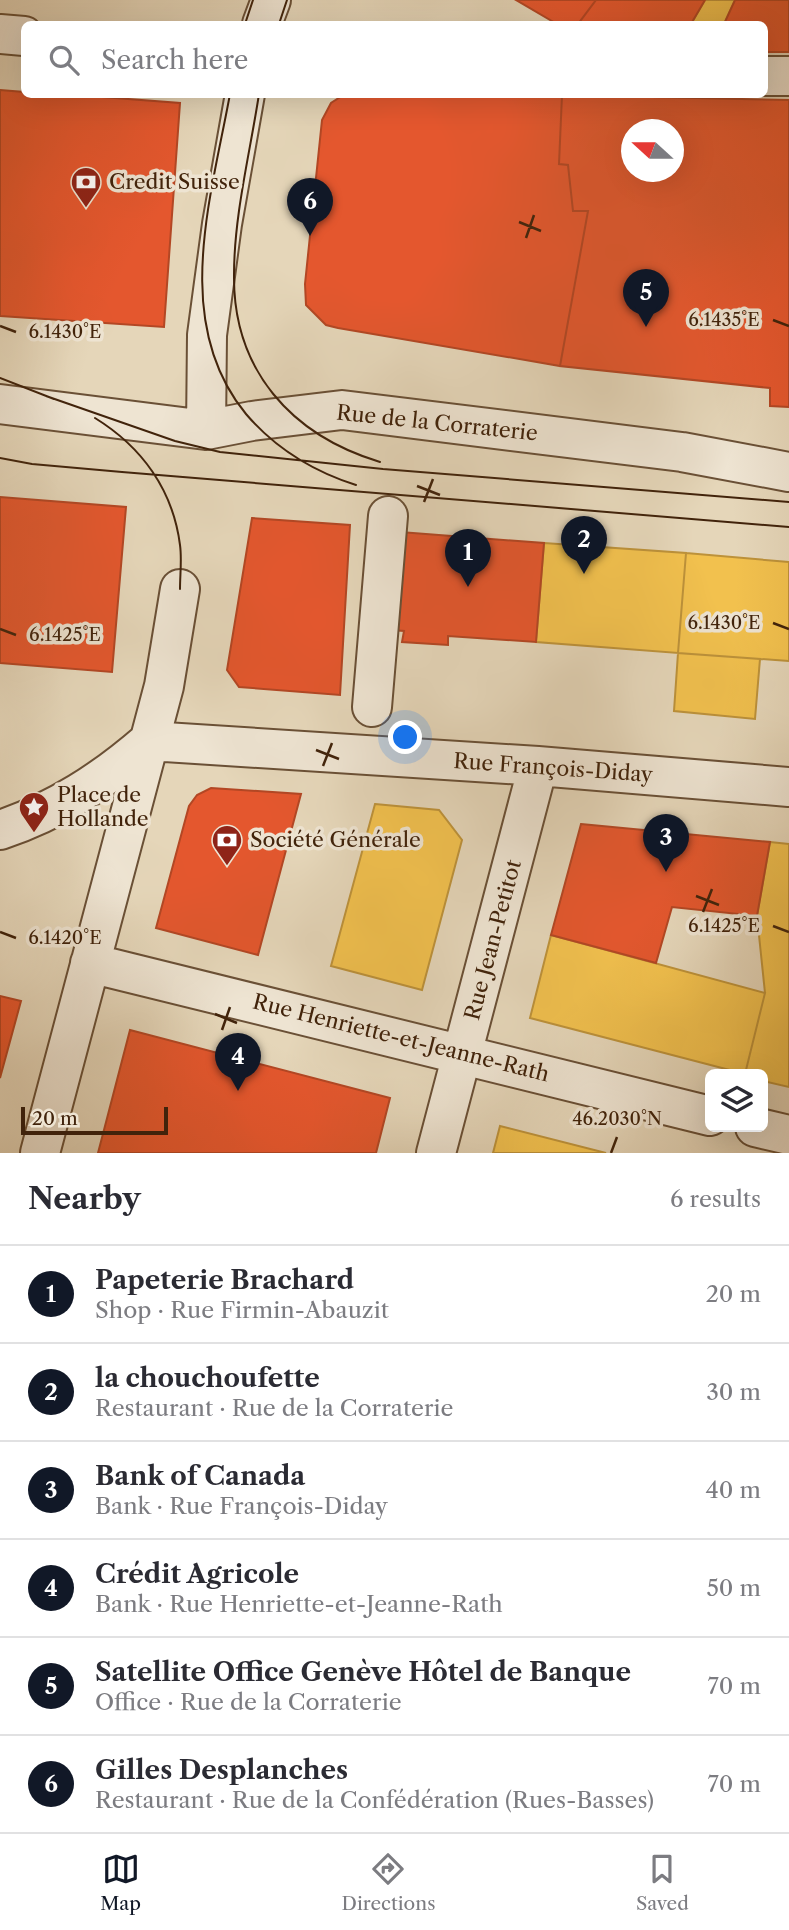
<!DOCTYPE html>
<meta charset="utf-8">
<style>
body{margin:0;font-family:"Libre Caslon Text",serif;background:#f2f2f3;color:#2b2b33}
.controls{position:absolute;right:21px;bottom:21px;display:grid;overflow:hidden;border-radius:10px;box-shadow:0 7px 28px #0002}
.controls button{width:63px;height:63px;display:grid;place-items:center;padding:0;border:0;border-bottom:2px solid #e1e1e2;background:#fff;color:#2b2b33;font:35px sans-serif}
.compass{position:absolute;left:621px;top:119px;width:63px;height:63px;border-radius:50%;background:#fff;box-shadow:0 7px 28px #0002;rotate:291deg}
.scale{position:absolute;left:21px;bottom:18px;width:147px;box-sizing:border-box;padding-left:7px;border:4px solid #41230b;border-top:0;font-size:19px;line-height:24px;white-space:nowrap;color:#41230b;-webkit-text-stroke:5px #eee4d2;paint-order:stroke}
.you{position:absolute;left:406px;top:738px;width:24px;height:24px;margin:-18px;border:5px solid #fff;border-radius:50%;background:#1a73e8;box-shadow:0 0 0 10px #1a73e833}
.badge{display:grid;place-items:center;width:46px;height:46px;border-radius:50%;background:#111827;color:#fff;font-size:23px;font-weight:700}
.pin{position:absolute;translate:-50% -58px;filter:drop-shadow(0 2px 4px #0008)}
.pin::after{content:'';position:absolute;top:37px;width:24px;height:21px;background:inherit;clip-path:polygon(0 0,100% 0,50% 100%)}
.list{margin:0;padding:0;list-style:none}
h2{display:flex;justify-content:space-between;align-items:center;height:91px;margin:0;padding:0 28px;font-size:30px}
h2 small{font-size:23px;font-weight:400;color:#7c7c81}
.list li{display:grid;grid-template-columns:46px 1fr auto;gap:21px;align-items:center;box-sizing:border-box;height:98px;padding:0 28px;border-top:2px solid #e1e1e2}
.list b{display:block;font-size:26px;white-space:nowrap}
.list p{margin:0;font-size:23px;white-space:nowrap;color:#7c7c81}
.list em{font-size:23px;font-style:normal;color:#7c7c81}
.icon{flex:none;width:38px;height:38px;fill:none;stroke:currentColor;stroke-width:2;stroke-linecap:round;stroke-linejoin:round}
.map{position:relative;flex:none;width:789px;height:1153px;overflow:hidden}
.search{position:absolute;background:#fff;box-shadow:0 7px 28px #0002;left:21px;right:21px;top:21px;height:77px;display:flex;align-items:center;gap:18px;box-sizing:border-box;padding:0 24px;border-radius:10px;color:#7c7c81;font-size:26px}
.sheet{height:679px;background:#fff}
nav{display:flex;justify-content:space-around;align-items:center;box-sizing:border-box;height:98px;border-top:2px solid #e1e1e2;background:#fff;font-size:19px;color:#7c7c81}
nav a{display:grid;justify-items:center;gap:4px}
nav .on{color:#111827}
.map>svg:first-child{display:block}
</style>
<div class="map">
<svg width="789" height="1153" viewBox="0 0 789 1153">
<rect width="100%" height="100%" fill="#e5d6b9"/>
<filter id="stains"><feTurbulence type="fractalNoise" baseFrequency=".00286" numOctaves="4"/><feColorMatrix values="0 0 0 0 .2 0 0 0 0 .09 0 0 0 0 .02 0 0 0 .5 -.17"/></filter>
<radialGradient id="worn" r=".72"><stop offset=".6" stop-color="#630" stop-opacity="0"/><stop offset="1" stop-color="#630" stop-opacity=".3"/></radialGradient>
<path fill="#f2c14e" stroke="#bd923a" stroke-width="2" d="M705 0H735L724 24H691Z
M544 543 686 553 678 653 536 642Z
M686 553 789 562V661L678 653Z
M678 653 760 659 755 719 674 711Z
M375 804 439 810 462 840 422 990 331 966Z
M770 842 789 844V1087L763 1081V1074H745L765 993 757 916Z
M551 935 765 993 745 1074 530 1018Z
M500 1126 606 1153H493Z"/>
<path fill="#e4572e" stroke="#b34724" stroke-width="2" fill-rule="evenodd" d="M516 0H596L578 24H557Z
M596 0H705L691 24H578Z
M735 0H789V52H764V24H724Z
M0 90 24 92V94H63L180 103 164 327 0 316Z
M345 94 562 95 559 164 568 165 573 211H588L560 366 338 328 326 325 306 305 305 284 322 120 331 103Z
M562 95 789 100V407L770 406V388L560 366 588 211H573L568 165 559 164ZM632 130H674V172H632Z
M0 497 126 507 112 672 0 663Z
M252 518 350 525 340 695 239 687 227 670Z
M400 532 544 543 536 642 448 636V645L402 642 404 631 392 630Z
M211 788 301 794 258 955 156 928 189 806 197 795Z
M581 824 770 842 757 916 672 907 656 963 551 935Z
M0 996 21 1001 0 1078Z
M130 1030 390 1098 376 1153H98Z"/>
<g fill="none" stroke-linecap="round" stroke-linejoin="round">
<g stroke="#6a5036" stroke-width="42">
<path id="minor" d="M262 24 271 0
M0 34 24 36
M764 76H789
M0 404 206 430 252 421 342 410 682 452 789 472
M206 430 207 335 222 224 245 94
M372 707 388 516
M149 741 538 766 789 787
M0 830C57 811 104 780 149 741
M90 963 710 1116
M755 1127 789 1135
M40 1153 164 686 180 589
M436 1153 538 766"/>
</g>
<use href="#minor" stroke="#eee4d2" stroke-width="38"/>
<path stroke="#41230b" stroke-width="2" d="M245 24 253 0
M279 24 287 0
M230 94C211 198 171 323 246 414 276 449 312 471 356 485
M259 94C250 153 234 215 234 275 233 370 291 435 380 462
M0 378 54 399
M46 396 175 441 220 452 383 469 789 502
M95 418C142 447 173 490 180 545 182 559 180 575 180 589
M0 458 32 464 122 472 789 527"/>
</g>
<path fill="none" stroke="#41230b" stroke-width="2.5" d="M519 222 541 231M526 238 534 215M773 320 789 326M0 326 16 332M417 486 440 495M424 502 433 479M773 623 789 629M0 629 16 635M316 750 339 759M323 766 332 743M696 896 719 905M703 912 712 889M773 926 789 932M0 932 16 938M215 1014 237 1023M222 1030 230 1007M611 1153 617 1137"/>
<defs>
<g id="bank-pin" transform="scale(1.575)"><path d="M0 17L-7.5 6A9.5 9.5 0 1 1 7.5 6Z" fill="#8f2418" stroke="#eee4d2"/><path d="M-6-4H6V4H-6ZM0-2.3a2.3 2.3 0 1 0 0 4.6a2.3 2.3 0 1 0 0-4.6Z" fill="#fff"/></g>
<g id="sight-pin" transform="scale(1.575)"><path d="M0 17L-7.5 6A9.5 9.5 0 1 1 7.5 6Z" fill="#8f2418" stroke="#eee4d2"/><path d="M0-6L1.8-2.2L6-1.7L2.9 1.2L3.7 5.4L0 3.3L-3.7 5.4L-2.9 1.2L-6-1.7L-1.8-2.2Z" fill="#fff"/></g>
</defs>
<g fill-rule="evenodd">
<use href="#bank-pin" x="86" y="182"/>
<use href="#sight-pin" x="34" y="807"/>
<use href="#bank-pin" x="227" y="840"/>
</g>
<g text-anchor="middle" stroke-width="7" stroke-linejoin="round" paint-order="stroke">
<g font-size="21" fill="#41230b" stroke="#eee4d2" text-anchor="start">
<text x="109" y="189">Credit Suisse</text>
<text x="57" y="802">Place de<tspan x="57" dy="24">Hollande</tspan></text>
<text x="250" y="847">Société Générale</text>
</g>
<g font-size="21" fill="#41230b" stroke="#eee4d2">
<text transform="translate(437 423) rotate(6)" y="7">Rue de la Corraterie</text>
<text transform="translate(553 768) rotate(4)" y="7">Rue François-Diday</text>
<text transform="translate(493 940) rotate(-75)" y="7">Rue Jean-Petitot</text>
<text transform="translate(401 1038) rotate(14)" y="7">Rue Henriette-et-Jeanne-Rath</text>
</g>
</g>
<g font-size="18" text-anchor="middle" fill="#41230b" stroke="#eee4d2" stroke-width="7" stroke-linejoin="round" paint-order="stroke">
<text x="724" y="326">6.1435°E</text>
<text x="65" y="338">6.1430°E</text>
<text x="724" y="629">6.1430°E</text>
<text x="65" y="641">6.1425°E</text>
<text x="724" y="932">6.1425°E</text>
<text x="65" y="944">6.1420°E</text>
<text x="617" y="1125">46.2030°N</text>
</g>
<rect width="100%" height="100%" filter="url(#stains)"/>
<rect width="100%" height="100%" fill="url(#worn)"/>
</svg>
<div class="controls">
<button><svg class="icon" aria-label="layers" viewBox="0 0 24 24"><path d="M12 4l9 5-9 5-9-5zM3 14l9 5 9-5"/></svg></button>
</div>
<svg class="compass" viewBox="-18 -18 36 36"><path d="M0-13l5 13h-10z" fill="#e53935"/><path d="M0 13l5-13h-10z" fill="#7c7c81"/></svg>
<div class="scale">20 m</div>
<div class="you"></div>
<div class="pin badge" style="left:468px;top:587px">1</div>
<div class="pin badge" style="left:584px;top:574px">2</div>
<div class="pin badge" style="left:666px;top:872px">3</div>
<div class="pin badge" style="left:238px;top:1091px">4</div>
<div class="pin badge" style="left:646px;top:327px">5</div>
<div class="pin badge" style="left:310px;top:236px">6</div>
<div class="search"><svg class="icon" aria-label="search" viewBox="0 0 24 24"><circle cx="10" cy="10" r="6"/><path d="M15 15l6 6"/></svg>Search here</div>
</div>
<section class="sheet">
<h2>Nearby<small>6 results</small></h2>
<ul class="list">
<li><span class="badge">1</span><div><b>Papeterie Brachard</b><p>Shop · Rue Firmin-Abauzit</p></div><em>20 m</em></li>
<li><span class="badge">2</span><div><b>la chouchoufette</b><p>Restaurant · Rue de la Corraterie</p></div><em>30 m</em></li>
<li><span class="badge">3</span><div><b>Bank of Canada</b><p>Bank · Rue François-Diday</p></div><em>40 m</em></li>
<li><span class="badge">4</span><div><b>Crédit Agricole</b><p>Bank · Rue Henriette-et-Jeanne-Rath</p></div><em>50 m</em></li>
<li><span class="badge">5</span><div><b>Satellite Office Genève Hôtel de Banque</b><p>Office · Rue de la Corraterie</p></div><em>70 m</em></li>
<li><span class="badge">6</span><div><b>Gilles Desplanches</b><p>Restaurant · Rue de la Confédération (Rues-Basses)</p></div><em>70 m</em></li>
</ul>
</section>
<nav>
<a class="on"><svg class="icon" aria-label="map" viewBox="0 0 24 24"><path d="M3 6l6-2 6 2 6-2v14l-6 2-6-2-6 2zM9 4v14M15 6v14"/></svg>Map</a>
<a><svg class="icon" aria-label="directions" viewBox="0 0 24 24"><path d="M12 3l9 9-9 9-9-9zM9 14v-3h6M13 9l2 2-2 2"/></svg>Directions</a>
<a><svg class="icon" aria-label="saved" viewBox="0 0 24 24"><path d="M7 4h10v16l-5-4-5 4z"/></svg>Saved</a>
</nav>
